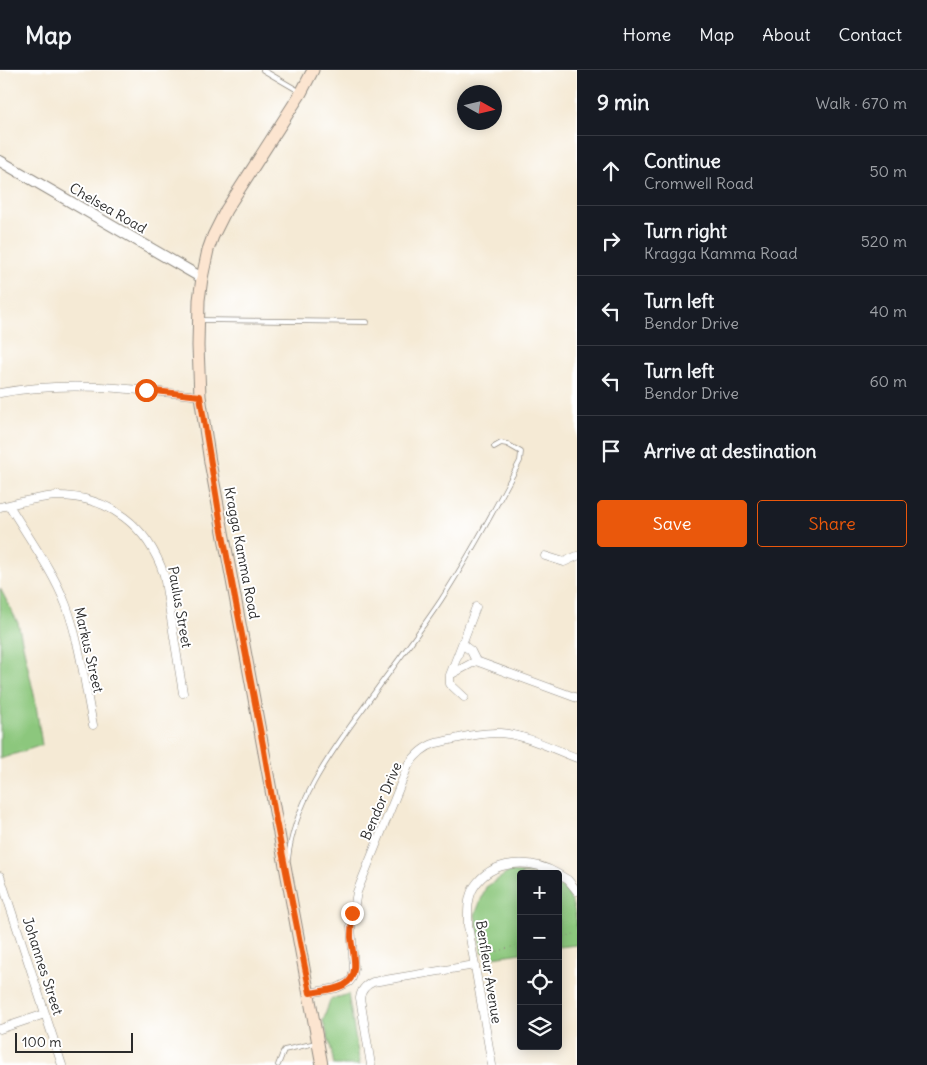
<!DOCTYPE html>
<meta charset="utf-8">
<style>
body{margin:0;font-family:Delius,sans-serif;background:#242831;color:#f1f3f6}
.controls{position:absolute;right:15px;bottom:15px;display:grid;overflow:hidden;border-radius:5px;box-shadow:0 2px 12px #0003}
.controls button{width:45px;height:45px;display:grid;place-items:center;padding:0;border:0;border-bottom:1px solid #363941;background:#171b24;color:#f1f3f6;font:25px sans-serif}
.compass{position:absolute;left:457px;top:15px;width:45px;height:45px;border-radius:50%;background:#171b24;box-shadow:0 2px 12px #0003;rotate:98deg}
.scale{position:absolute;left:15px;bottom:12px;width:118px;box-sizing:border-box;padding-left:5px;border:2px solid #2b2b2b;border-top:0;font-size:14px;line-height:18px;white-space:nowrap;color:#2b2b2b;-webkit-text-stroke:4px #fff;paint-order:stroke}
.stop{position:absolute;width:15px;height:15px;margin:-11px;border:4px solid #ea580c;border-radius:50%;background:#fff}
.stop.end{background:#ea580c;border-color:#fff;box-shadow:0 1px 5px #0008}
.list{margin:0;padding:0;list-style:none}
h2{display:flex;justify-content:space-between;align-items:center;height:65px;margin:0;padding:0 20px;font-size:21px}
h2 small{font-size:16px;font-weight:400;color:#9ea1a6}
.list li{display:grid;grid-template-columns:32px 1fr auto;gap:15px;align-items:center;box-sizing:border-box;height:70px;padding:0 20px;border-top:1px solid #363941}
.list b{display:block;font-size:19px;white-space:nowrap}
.list p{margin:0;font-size:16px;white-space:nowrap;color:#9ea1a6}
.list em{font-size:16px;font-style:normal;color:#9ea1a6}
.actions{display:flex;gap:10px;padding:15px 20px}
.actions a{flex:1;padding:11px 0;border:1px solid #ea580c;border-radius:5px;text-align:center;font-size:18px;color:#ea580c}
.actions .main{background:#ea580c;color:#fff}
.icon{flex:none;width:28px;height:28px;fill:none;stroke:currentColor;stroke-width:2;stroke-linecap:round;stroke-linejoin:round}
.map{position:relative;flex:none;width:577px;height:995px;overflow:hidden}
header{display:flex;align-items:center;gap:30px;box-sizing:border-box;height:70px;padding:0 25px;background:#171b24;border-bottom:1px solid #363941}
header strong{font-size:24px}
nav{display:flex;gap:28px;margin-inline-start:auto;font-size:18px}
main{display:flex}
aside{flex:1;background:#171b24}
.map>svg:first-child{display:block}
</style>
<header>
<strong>Map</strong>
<nav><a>Home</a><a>Map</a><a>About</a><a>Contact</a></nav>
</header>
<main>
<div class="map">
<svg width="577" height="995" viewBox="0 0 577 995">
<rect width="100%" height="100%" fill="#fff"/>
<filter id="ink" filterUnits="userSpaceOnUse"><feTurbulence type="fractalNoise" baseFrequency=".02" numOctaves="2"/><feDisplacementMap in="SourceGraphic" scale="10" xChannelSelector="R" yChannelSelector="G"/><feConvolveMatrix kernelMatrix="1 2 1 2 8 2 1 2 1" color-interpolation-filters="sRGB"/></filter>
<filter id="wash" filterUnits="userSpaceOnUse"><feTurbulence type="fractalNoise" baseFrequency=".0096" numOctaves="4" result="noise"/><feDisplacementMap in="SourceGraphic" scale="20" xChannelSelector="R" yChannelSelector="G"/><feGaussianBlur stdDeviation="1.12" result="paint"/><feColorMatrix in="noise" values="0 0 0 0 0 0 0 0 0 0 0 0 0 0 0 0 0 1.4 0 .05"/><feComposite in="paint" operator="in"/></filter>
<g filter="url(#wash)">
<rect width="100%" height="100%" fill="#f5ead5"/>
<path fill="#8cc77d" stroke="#5c7954" d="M0 518 18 553 35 629 42 675 0 689Z
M509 802 541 804H521V883L486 888 485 882H482L475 845 486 817Z
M558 813C577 828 577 853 577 875L558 877Z
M348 924 360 995H334L330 974 323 951 330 930Z"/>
</g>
<g filter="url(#ink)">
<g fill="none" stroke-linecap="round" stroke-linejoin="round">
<g stroke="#908a80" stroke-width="5.5">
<path id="service" d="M263 0 299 21
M200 250 367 252
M288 789C294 734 328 687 359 644 386 606 415 569 441 530 470 485 495 439 520 391L521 382 507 374 501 373 494 377
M278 995 284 980 316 973"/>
</g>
<g stroke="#908a80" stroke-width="9">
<path id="minor" d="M0 323C66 310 134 319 200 326
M9 435C28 467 53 501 66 535 80 573 85 616 93 655
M0 437C18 433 38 427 57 426 109 426 148 456 164 505L183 623
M545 486 564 492 577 486
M476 591 471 581 462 574 476 537
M450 605 462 574
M464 627 450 614V605L476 591 577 628
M558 804 568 810 577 821
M0 806 62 995
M309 923 337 918 349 912 352 908 354 899 351 856 357 822 408 696C415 685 423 677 436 673 456 669 479 662 500 663 527 665 553 679 577 688
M0 959 45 944
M371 995 360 928C361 920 366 915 373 912L475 895
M492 995 468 856C468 843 467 828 474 817 492 789 531 788 558 804"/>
</g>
<g stroke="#908a80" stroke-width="12">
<path id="tertiary" d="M0 91 202 208"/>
</g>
<g stroke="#908a80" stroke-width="13">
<path id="secondary" d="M313 0 301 23 226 140 213 166 208 180 202 208 199 230 198 276 200 326 210 392 322 995"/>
</g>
<path stroke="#908a80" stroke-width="1" stroke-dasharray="1 4" stroke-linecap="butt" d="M558 868 577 863
M482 886 521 874"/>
<use href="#service" stroke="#fff" stroke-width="4"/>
<use href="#minor" stroke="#fff" stroke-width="8"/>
<use href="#tertiary" stroke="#fff" stroke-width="10"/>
<use href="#secondary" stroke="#fce5d0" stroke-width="11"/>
</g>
</g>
<g fill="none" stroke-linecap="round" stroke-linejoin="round" filter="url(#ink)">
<path stroke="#ea580c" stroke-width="6" d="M146 320 200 326 221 455 263 675 276 751 310 923C321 921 334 920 344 915 361 906 352 882 351 867 351 859 352 851 352 843"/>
</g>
<g text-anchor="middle" stroke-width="4" stroke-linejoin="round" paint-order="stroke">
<g font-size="14" fill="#2b2b2b" stroke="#fff">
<text transform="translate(108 138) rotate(30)" y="5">Chelsea Road</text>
<text transform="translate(242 483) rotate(79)" y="5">Kragga Kamma Road</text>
<text transform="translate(180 537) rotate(80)" y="5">Paulus Street</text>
<text transform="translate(89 580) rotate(77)" y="5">Markus Street</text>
<text transform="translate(381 731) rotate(-67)" y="5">Bendor Drive</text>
<text transform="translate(43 896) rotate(72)" y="5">Johannes Street</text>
<text transform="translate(489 902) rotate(81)" y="5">Benfleur Avenue</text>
</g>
</g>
</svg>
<div class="controls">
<button>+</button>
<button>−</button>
<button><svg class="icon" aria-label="locate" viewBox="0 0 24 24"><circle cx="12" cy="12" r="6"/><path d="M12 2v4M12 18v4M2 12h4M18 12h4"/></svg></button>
<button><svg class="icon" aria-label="layers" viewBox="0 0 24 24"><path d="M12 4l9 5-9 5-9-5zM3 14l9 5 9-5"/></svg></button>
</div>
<svg class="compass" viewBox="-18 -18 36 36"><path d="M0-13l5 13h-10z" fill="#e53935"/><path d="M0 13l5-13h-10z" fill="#9ea1a6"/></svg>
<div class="scale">100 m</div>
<div class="stop" style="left:146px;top:320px"></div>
<div class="stop end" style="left:352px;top:843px"></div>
</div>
<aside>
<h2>9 min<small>Walk · 670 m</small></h2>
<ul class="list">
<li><svg class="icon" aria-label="ahead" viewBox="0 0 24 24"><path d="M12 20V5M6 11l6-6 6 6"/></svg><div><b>Continue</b><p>Cromwell Road</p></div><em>50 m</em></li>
<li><svg class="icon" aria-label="right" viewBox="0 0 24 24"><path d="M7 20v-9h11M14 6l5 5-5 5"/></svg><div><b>Turn right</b><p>Kragga Kamma Road</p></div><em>520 m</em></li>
<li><svg class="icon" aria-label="left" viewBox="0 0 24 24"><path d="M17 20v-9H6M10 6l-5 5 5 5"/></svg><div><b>Turn left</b><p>Bendor Drive</p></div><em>40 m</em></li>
<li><svg class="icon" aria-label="left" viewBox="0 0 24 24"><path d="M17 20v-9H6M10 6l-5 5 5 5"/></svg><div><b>Turn left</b><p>Bendor Drive</p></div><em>60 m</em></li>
<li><svg class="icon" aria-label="arrive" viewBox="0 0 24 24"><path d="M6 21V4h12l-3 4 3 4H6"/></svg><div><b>Arrive at destination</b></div></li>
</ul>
<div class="actions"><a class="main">Save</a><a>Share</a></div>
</aside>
</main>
